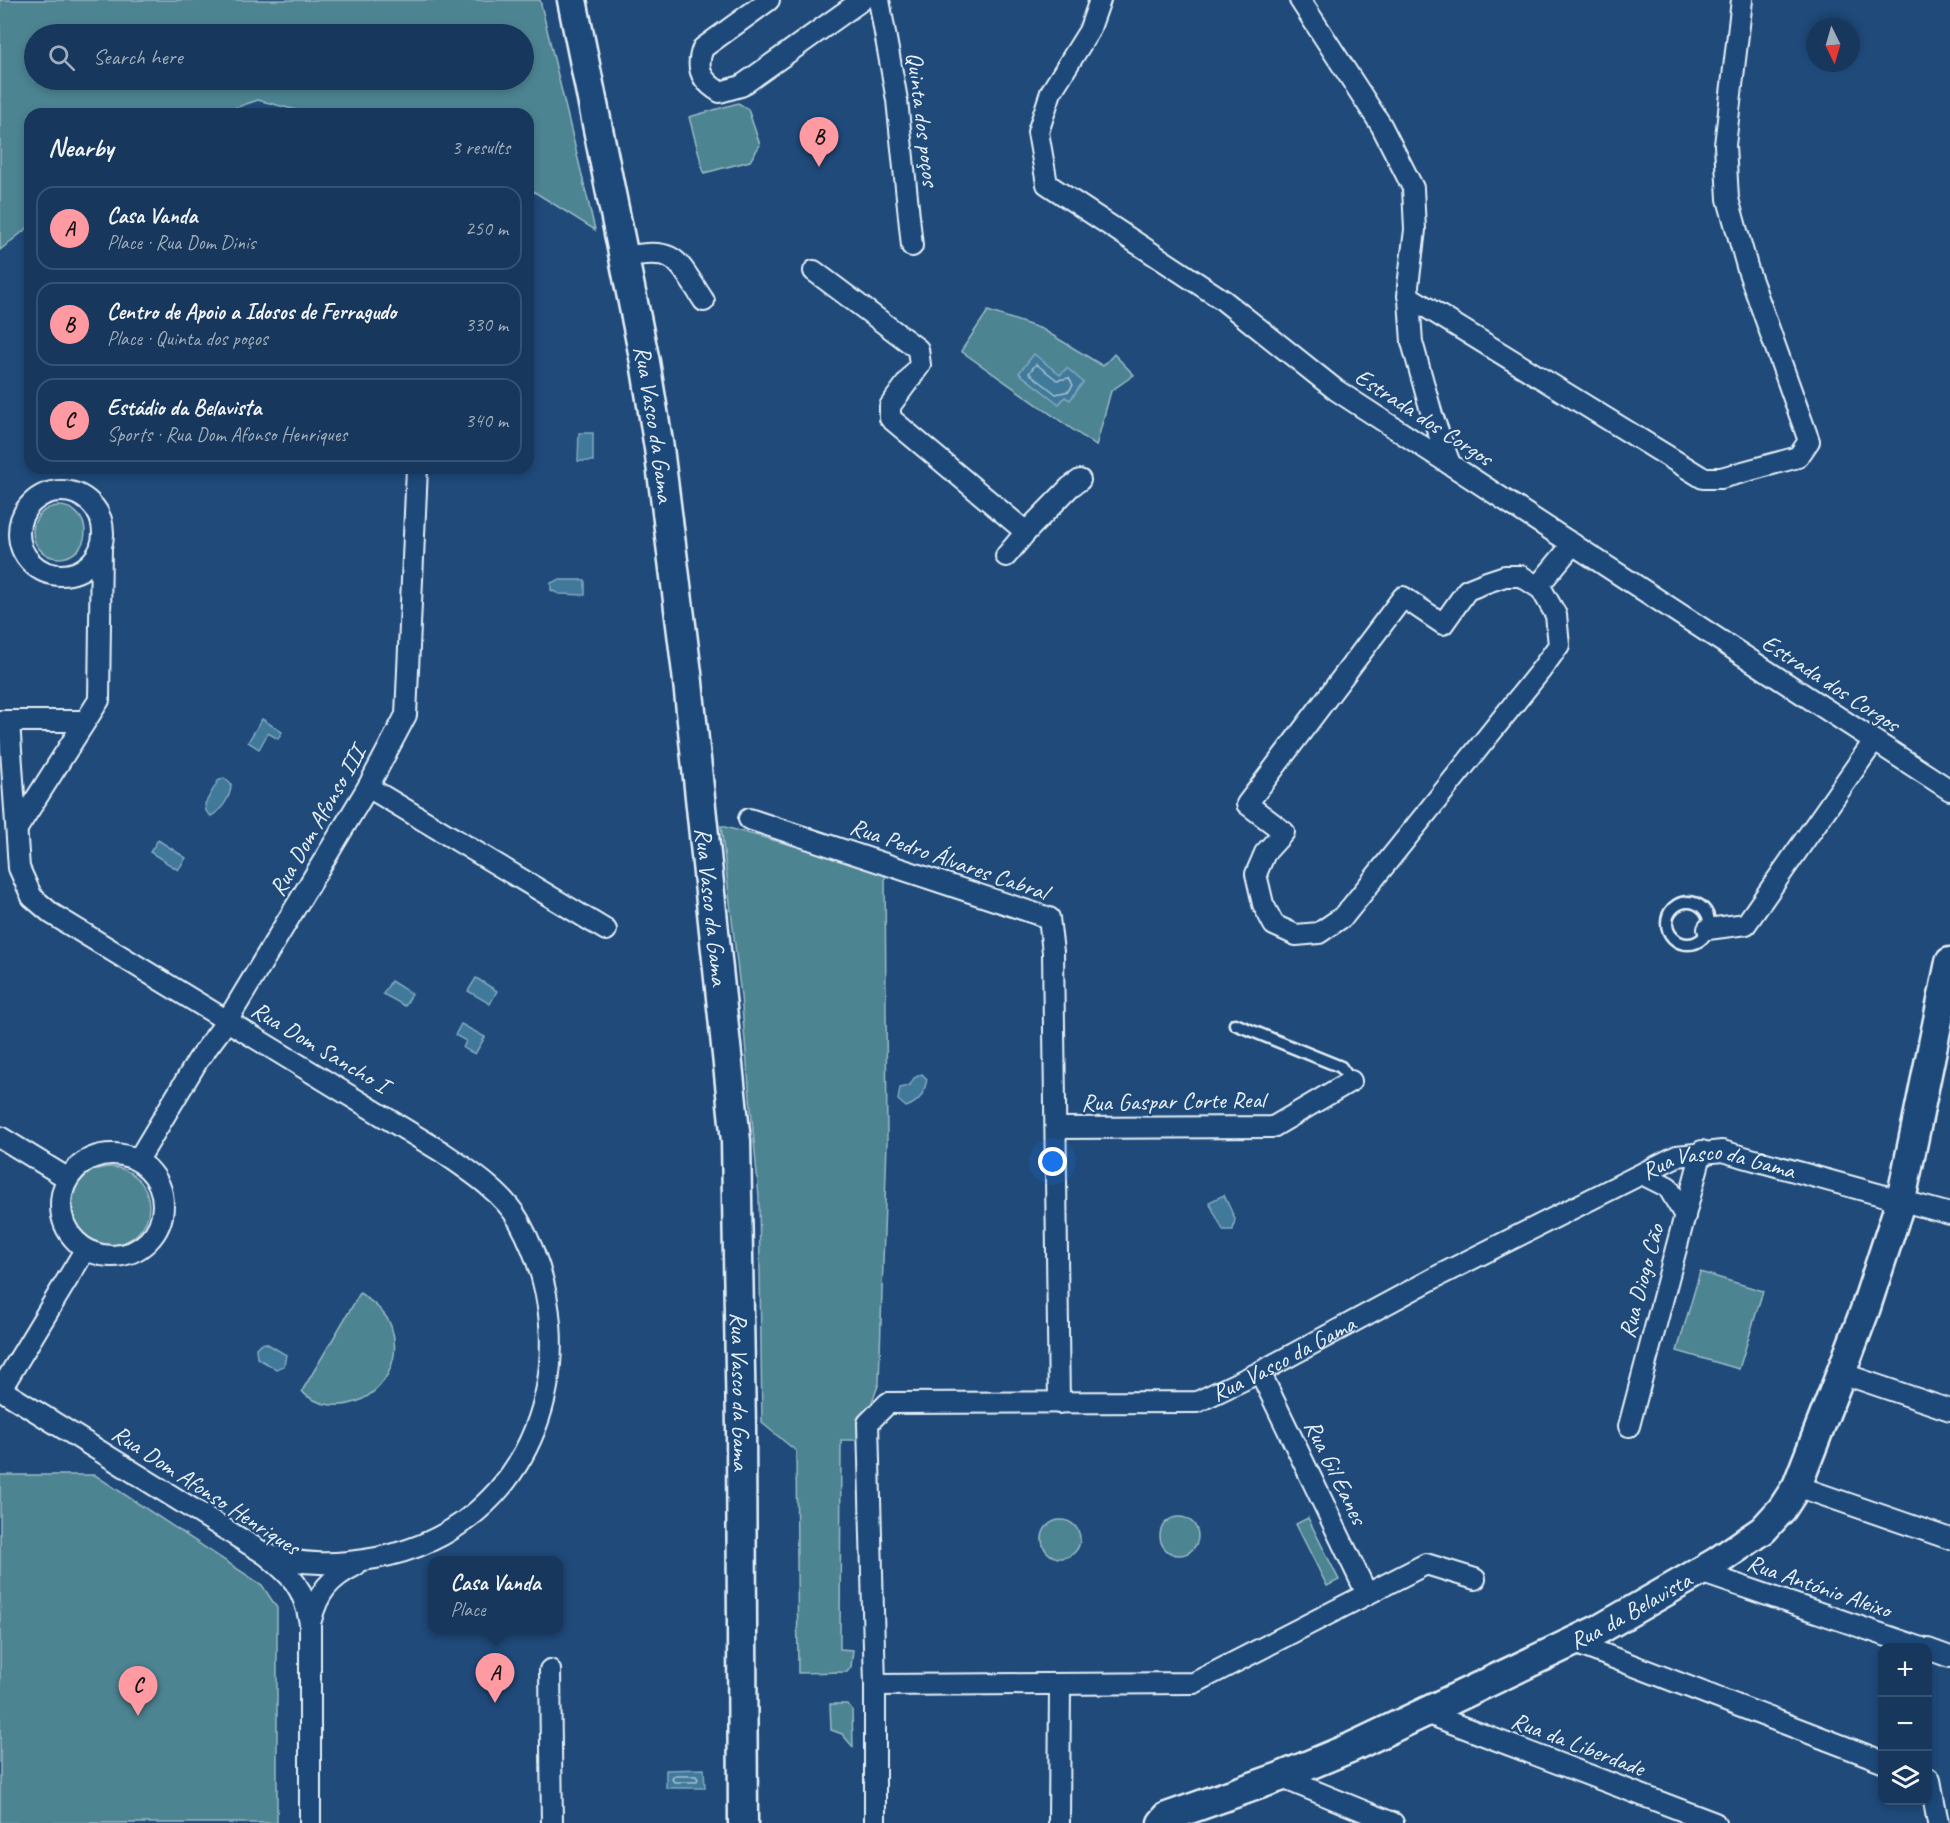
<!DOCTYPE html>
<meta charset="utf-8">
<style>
body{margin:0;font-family:Caveat,sans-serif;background:#244365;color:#f1f3f6}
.controls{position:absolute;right:18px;bottom:18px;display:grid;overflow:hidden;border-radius:12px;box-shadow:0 3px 9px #0003}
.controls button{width:54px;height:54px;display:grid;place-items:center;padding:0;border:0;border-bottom:2px solid #365272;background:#17385c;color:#f1f3f6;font:30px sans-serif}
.compass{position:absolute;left:1806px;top:18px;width:54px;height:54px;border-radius:50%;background:#17385c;box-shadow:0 3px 9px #0003;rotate:175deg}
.you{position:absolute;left:1053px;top:1162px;width:21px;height:21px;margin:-15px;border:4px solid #fff;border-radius:50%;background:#1a73e8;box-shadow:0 0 0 9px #1a73e833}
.badge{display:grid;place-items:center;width:39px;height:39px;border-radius:50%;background:#ff9aa2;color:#111;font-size:20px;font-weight:700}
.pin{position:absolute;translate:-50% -50px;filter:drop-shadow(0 2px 3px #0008)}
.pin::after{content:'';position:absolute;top:32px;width:21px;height:18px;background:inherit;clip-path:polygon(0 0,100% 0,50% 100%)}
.popup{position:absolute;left:428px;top:1556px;width:135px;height:78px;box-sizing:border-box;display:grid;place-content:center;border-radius:12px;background:#17385c;filter:drop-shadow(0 2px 4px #0005);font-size:20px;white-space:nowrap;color:#9eacbb}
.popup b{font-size:22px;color:#f1f3f6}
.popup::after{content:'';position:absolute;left:50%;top:100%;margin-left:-12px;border:12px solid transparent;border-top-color:#17385c}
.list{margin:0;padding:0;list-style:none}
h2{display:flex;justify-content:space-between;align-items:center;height:78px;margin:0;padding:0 24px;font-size:26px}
h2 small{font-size:20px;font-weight:400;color:#9eacbb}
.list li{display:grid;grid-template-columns:39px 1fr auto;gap:18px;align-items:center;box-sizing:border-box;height:84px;margin:0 12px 12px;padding:0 12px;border:2px solid #365272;border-radius:18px}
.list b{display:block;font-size:22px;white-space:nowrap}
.list p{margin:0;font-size:20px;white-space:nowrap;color:#9eacbb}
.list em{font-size:20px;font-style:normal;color:#9eacbb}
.icon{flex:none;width:33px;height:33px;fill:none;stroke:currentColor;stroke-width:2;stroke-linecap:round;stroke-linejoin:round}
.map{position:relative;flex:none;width:1950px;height:1823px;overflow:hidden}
.search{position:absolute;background:#17385c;box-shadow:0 3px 9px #0003;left:24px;top:24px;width:510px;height:66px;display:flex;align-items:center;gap:15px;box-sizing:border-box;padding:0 21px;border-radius:33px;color:#9eacbb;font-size:22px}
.panel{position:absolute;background:#17385c;box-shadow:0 3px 9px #0003;left:24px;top:108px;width:510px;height:366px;border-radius:18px}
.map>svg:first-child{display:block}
</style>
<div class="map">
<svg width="1950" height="1823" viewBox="0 0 1950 1823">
<rect width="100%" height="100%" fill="#1f4a7a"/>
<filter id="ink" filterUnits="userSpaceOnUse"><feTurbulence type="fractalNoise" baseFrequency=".0167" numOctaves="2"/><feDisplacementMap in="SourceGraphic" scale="12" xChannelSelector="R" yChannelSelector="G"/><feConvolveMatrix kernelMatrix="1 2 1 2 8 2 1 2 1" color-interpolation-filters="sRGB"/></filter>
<g filter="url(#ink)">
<path fill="#4e8492" stroke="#9bbac5" stroke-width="1.5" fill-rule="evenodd" d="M0 0H540L595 230 528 188V114H311L258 100 217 114H30V226L0 250ZM34 34H524V80H34Z
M738 103 748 109 760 145 750 161 704 173 689 117Z
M988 311 1042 329 1103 366 1114 354 1134 375 1111 391 1096 446 961 351Z
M33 532a26 26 0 1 1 52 0a26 26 0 1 1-52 0Z
M721 826 885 870 887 1143 879 1383 858 1440H841L840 1649 853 1650 851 1667 847 1672 798 1673 796 1451 762 1423 759 1197 741 997Z
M71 1206a39 39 0 1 1 78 0a39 39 0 1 1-78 0Z
M1700 1272 1763 1291 1739 1369 1677 1351Z
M360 1293C372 1302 385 1311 391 1326 407 1371 367 1416 321 1403 313 1400 306 1397 302 1391Z
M0 1475H95L262 1585 277 1608V1823H0Z
M1160 1536a19 19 0 1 1 38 0a19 19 0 1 1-38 0Z
M1308 1518 1339 1580 1327 1586 1296 1524Z
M1042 1539a19 19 0 1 1 38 0a19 19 0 1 1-38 0Z
M830 1704H847L852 1709 853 1747 842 1734 831 1730Z"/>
<path fill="#40799a" stroke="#83a9c0" stroke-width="1.5" d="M1034 354 1060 375 1067 368 1083 382 1070 400 1065 397 1059 404 1019 373Z
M579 433H593V461H578Z
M558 580H585V595L559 594 551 590V583Z
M262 719 282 732 278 739 268 733 259 749 248 742Z
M224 778 231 784C231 797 222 810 211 816L206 811 205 804 218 781Z
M158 840 186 858 178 870 150 852Z
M476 978 497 991 490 1004 468 991Z
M391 981 412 994 405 1006 383 994Z
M461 1024 485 1037 475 1054 463 1048 466 1041 455 1035Z
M922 1074 927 1079C924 1094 920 1102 906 1107L898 1100 900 1088 910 1085 914 1078Z
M1224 1195 1235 1219 1233 1230H1223L1209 1202Z
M266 1343 286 1355 284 1366 276 1369 257 1358 256 1348 260 1344Z
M704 1769 705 1788H666V1770Z"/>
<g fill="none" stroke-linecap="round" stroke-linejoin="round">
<path stroke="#a5c1d2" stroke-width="1.5" d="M1036 364 1057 380 1069 378 1073 385 1069 391 1056 394 1029 373Z
M674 1776H696L698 1779 696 1782H674L672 1779Z"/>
<g stroke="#e8f1f8" stroke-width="15">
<path id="lane" d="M1667 923a21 21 0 1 1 42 0a21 21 0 1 1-42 0Z
M1235 1024 1341 1067 1351 1081"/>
</g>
<g stroke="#e8f1f8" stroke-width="24">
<g id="street">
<path d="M769 0 703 48C695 68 701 81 720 92L741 86 862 0"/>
<path d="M879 0 897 100 912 246"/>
<path d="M1100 0 1089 31 1051 92 1038 132 1047 184 1223 300 1336 390 1950 790"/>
<path d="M1300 0 1381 125 1413 188 1415 230 1408 286 1412 342 1432 415 1450 464"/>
<path d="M624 257C678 247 676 259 704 301"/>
<path d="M814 271 918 349 920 365 890 406V418L1026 532 1006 556"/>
<path d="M1408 296 1703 478H1721L1798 457 1809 441 1748 270 1728 199 1725 145 1742 0"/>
<circle cx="61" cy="533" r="42"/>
<path d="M1026 532 1070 487 1080 480"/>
<path d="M1541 589 1521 576H1505L1487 582 1467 590 1443 624 1403 597 1247 804 1284 832 1265 853 1256 874 1263 904 1274 925 1296 935 1319 933 1344 916 1541 670 1559 645 1556 615 1539 585 1573 544"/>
<path d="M0 721H85"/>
<path d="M9 721 19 868 32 897 52 914 442 1152C468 1170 504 1193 519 1221 593 1356 535 1529 376 1558 337 1565 303 1566 265 1554"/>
<path d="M368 787 606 930"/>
<path d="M749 819 1049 918 1053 952 1059 1403"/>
<path d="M18 827 99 700 101 546"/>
<path d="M1708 929 1746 924 1874 741"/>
<path d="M1056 1128 1273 1127 1351 1081"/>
<path d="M0 1137 67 1178"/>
<circle cx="112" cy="1205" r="51"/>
<path d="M138 1160 198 1060 227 1021 368 787 406 715 417 468"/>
<path d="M1644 1175 1668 1187 1685 1216"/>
<path d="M1260 1372 1367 1594"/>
<path d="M1841 1373 1950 1410"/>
<path d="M0 1389 265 1554C293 1577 303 1586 310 1623V1823"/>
<path d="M1 1389 85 1250"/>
<path d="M1629 1426 1702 1151"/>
<path d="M1797 1486 1950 1539"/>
<path d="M1700 1572 1922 1648"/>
<path d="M311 1620C318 1592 330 1578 356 1565"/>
<path d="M1572 1642 1882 1761"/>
<path d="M1928 1649 1950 1657"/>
<path d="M550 1670 552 1823"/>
<path d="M875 1685 1194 1683 1426 1564 1475 1579"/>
<path d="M1423 1712 1715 1823"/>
<path d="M1280 1777 1393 1823"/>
<path d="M1928 1778 1930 1780 1938 1823"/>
<path id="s1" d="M875 1823V1685L868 1423 888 1403 1197 1402 1260 1372 1438 1276 1677 1156 1722 1151 1950 1214"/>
<path d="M1059 1823 1060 1686"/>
</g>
</g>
<g stroke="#e8f1f8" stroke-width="33">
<g id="secondary">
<path id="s2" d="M572 0 645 362 659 448 687 673 736 1141 741 1427 743 1823"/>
<path id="s3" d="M1162 1823 1167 1817 1280 1777 1352 1747 1600 1629 1715 1563 1763 1530 1782 1509 1797 1486 1841 1373 1865 1310 1901 1200 1950 962"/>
</g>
</g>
<use href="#lane" stroke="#1f4a7a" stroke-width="10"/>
<use href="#street" stroke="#1f4a7a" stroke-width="20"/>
<use href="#secondary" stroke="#1f4a7a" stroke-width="28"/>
</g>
</g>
<g text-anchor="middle" stroke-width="5" stroke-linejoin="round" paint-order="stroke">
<g font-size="24" fill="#e8f1f8" stroke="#1f4a7a">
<text transform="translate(923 119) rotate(83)" y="8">Quinta dos poços</text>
<text transform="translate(1424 417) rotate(33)" y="8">Estrada dos Corgos</text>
<text dy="8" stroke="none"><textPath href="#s2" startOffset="432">Rua Vasco da Gama</textPath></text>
<text transform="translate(1831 683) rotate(33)" y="8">Estrada dos Corgos</text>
<text transform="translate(317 821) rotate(-60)" y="8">Rua Dom Afonso III</text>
<text transform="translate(949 859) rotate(19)" y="8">Rua Pedro Álvares Cabral</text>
<text dy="8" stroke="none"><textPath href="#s2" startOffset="918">Rua Vasco da Gama</textPath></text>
<text transform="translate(320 1047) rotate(31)" y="8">Rua Dom Sancho I</text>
<text transform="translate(1173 1101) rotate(-1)" y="8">Rua Gaspar Corte Real</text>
<text dy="8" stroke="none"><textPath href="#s1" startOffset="1318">Rua Vasco da Gama</textPath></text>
<text transform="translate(1641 1281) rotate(-75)" y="8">Rua Diogo Cão</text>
<text dy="8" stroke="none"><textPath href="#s1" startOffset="834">Rua Vasco da Gama</textPath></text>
<text dy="8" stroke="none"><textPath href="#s2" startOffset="1404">Rua Vasco da Gama</textPath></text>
<text transform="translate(1336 1472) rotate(64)" y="8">Rua Gil Eanes</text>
<text transform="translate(206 1490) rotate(33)" y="8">Rua Dom Afonso Henriques</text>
<text transform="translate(1819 1586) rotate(19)" y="8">Rua António Aleixo</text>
<text dy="8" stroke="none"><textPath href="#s3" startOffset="516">Rua da Belavista</textPath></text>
<text transform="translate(1578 1744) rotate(21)" y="8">Rua da Liberdade</text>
</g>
</g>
</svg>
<div class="controls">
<button>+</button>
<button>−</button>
<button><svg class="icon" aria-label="layers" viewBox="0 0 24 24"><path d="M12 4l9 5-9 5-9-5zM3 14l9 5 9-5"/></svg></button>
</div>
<svg class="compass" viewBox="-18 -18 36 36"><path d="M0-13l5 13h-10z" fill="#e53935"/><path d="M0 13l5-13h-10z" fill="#9eacbb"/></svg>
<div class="you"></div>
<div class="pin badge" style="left:495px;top:1703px">A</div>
<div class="popup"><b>Casa Vanda</b>Place</div>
<div class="pin badge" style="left:819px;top:167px">B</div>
<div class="pin badge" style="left:138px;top:1716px">C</div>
<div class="search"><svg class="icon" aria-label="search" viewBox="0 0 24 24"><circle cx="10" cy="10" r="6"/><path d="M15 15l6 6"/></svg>Search here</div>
<section class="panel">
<h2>Nearby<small>3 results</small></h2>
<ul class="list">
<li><span class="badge">A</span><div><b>Casa Vanda</b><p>Place · Rua Dom Dinis</p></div><em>250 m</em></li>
<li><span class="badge">B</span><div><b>Centro de Apoio a Idosos de Ferragudo</b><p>Place · Quinta dos poços</p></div><em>330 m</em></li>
<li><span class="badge">C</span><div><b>Estádio da Belavista</b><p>Sports · Rua Dom Afonso Henriques</p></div><em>340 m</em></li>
</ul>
</section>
</div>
